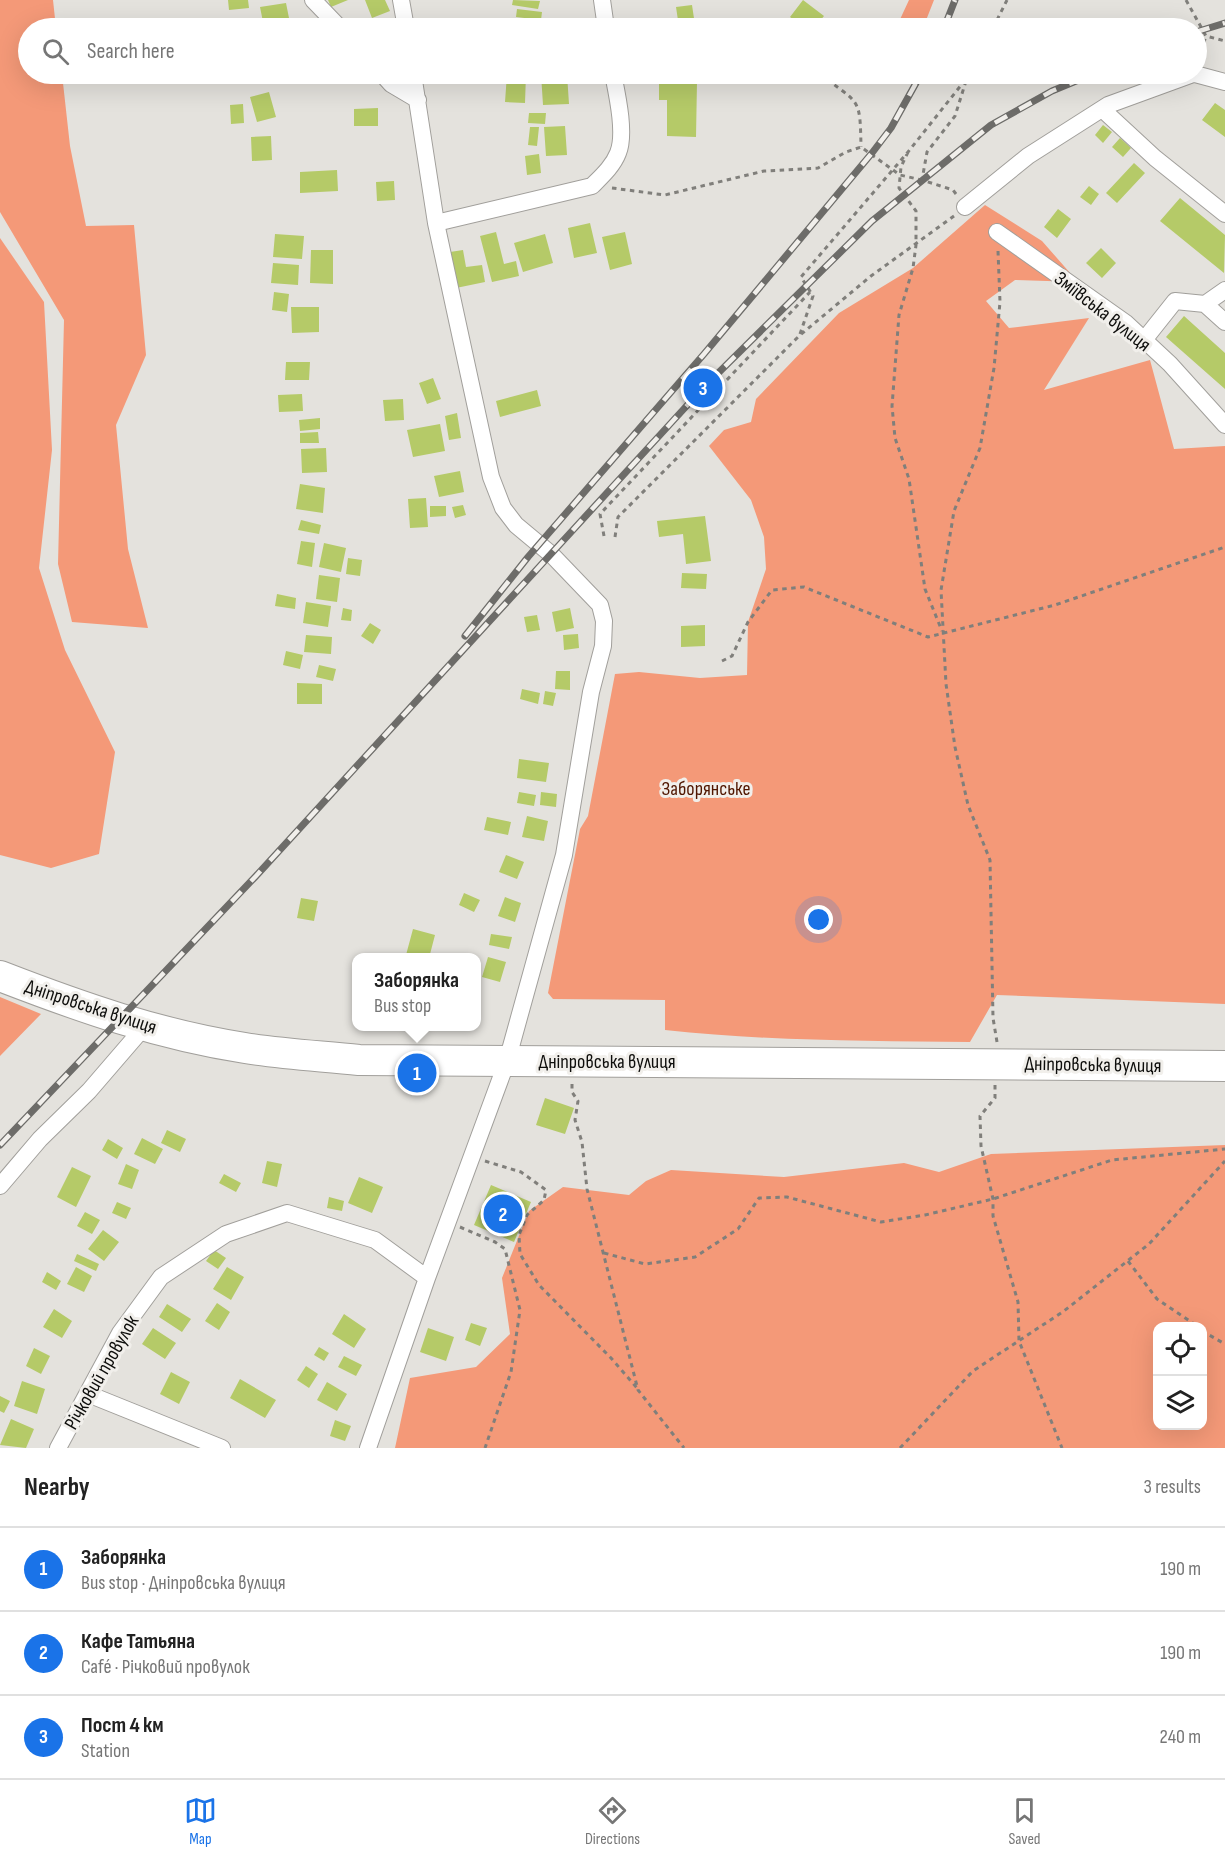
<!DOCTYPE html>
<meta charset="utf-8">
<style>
body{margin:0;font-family:"Sofia Sans Condensed",sans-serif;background:#f2f2f2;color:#222}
.controls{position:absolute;right:18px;bottom:18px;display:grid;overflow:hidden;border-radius:12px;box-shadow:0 6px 24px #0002}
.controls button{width:54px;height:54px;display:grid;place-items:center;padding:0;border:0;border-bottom:2px solid #e0e0e0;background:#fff;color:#222;font:30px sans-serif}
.you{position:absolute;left:819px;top:920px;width:21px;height:21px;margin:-15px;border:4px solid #fff;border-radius:50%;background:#1a73e8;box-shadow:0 0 0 9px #1a73e833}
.badge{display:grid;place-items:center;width:39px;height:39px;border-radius:50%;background:#1a73e8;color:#fff;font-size:20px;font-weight:700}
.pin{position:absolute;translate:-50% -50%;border:3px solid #fff;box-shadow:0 2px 6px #0006}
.popup{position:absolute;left:352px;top:953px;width:129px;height:78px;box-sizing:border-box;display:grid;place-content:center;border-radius:12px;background:#fff;filter:drop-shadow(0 2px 4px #0005);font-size:20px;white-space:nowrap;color:#767676}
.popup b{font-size:22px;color:#222}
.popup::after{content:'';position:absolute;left:50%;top:100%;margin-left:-12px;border:12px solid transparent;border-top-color:#fff}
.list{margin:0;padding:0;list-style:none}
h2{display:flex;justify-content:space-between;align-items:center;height:78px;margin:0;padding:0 24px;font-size:26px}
h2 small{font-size:20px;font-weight:400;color:#767676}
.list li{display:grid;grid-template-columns:39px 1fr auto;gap:18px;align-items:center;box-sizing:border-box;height:84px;padding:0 24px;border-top:2px solid #e0e0e0}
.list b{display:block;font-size:22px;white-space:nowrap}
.list p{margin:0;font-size:20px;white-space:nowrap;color:#767676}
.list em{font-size:20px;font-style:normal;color:#767676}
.icon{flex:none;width:33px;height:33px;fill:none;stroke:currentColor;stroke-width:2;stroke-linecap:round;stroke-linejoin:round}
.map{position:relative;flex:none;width:1225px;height:1448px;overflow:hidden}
.search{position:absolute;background:#fff;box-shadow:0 6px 24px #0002;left:18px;right:18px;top:18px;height:66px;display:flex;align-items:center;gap:15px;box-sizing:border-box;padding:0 21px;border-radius:33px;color:#767676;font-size:22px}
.sheet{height:330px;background:#fff}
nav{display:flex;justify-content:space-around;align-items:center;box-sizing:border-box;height:84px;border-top:2px solid #e0e0e0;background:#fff;font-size:16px;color:#767676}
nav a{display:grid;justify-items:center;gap:3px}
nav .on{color:#1a73e8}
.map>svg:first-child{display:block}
</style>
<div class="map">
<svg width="1225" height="1448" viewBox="0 0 1225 1448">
<rect width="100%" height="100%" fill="#e4e2dd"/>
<path fill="#f49978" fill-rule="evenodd" d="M0 0H53L56 28H28V74H62L70 146 86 226 134 225 146 355 116 425 128 549 148 628 72 622 58 564 64 320 0 212Z
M909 0H934L923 28H896Z
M985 205 1042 241 1078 282 1015 280 986 301 1009 328 1089 318 1044 390 1150 360 1174 449 1225 446V1004L997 995 970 1042C868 1041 766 1041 665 1030V1000L553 999 548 993 580 829 588 816 615 674 639 672 700 678 747 675 748 622 766 569 764 537 751 500 709 446 724 430 751 422 756 399 839 313 913 268Z
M0 238 44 302 52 450 39 568 65 650 115 752 99 854 51 868 0 855Z
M0 997 41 1014 0 1056Z
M1225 1145V1448H395L410 1378 476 1367 510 1334 502 1278 529 1211 563 1187 629 1195 646 1181 671 1170 784 1177 904 1163 939 1172 991 1154ZM1158 1326H1202V1426H1158Z"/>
<path fill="#b5ca68" d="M228 0H248L249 8 229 10Z
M328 0H348L331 7Z
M365 0H385L390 11 372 18Z
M513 0 540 1 538 9 512 5Z
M803 0 824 16 814 28H805L790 17Z
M286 3 289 18 263 22 260 7Z
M692 5 695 25 679 27 676 7Z
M517 9 542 12 541 20 516 17Z
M548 19 575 20V28H548Z
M285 74H308L309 82 285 84Z
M507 74H526L525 103 505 102Z
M541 74H567L569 104 543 105Z
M667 81 697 82 696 137 667 136V100H659V84H668Z
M269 92 276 117 257 122 250 97Z
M1215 103 1225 110V137L1202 120Z
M243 104 244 123 231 124 230 105Z
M378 108V126H354V109Z
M529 113H546L545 124 528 123Z
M1103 125 1112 132 1103 143 1095 135Z
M565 126 567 155 546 156 544 127Z
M530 127H539L537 146 528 145Z
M271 136 272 160 252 161 251 137Z
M1120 138 1131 148 1123 157 1112 147Z
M539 154 541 173 527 175 525 156Z
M1134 163 1145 173 1117 203 1106 193Z
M337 170 338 191 300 193V172Z
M394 181 395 200 377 201 376 182Z
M1089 186 1099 194 1091 205 1080 197Z
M1180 198 1225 235 1224 273 1160 221Z
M1058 209 1071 219 1057 238 1044 227Z
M590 223 597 253 574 258 568 228Z
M496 232 504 264 516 261 519 276 492 282 480 236Z
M625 232 632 264 610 270 602 237Z
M275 234 304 236 302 259 273 257Z
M545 234 553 263 523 272 514 243Z
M1101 248 1116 263 1102 278 1086 263Z
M311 250H333V284L310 283Z
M463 250 466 267 482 265 485 282 456 288 450 252Z
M273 263 299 265 298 285 271 283Z
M274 292 289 294 287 312 272 310Z
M291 307H319V332L292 333Z
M1184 316 1225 353V389L1166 337Z
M286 362H310L309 380H285Z
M433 378 441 399 427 404 419 383Z
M537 390 541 406 500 417 496 401Z
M302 394 303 411 279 412 278 395Z
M403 399 404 420 385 421 383 400Z
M457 413 461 438 449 440 445 416Z
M320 418V429L300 431 299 420Z
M440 424 445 451 413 457 407 430Z
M318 432 319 443H300V433Z
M326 448 327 472 302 473 301 449Z
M460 471 464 492 439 497 434 476Z
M300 484 325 488 323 513 296 509Z
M426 498 428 527 410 528 408 499Z
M463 505 466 515 455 518 452 507Z
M430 506H446V516L430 517Z
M705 516 711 561 686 564 683 534 659 537 657 521Z
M301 520 321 525 319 534 298 530Z
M301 541 315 543 312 567 297 564Z
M324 543 346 548 341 572 319 567Z
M348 558 362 560 360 576 346 574Z
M682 573 707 574 706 589 681 588Z
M319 575 340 578 337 602 316 599Z
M277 594 296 598 295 609 275 606Z
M306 602 331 606 328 627 303 623Z
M343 608 352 610 351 621 341 620Z
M570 608 574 628 556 632 552 612Z
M537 615 540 630 527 632 524 617Z
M370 623 381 630 373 644 361 636Z
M705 625V646L681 647V626Z
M578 634 579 648 564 650 563 635Z
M306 635 332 637 331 654 304 652Z
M286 651 303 655 300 669 283 665Z
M319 665 336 669 333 681 316 677Z
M556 671H570V690L555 689Z
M297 683 322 684V704H297Z
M522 689 540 693 538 704 520 699Z
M545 691 556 693 553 706 543 704Z
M519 759 549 763 546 782 517 778Z
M519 792 536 795 534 806 517 803Z
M541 792 557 794 556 807 540 805Z
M527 816 548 821 544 841 522 837Z
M487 817 511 822 508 835 484 830Z
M506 855 524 862 517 879 499 872Z
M464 893 480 900 474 912 459 905Z
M505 897 521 903 515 922 498 916Z
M301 898 318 901 314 921 297 918Z
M413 929 435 935 429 958 406 955Z
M491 934 512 937 509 949 489 945Z
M488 957 506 962 500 982 482 977Z
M353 997H357V1011H354Z
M545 1098 574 1108 565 1134 536 1125Z
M167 1130 186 1139 180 1152 161 1143Z
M142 1138 163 1149 155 1164 134 1154Z
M108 1139 123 1148 117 1159 102 1150Z
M267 1161 282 1164 277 1187 262 1183Z
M126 1164 139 1170 132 1189 118 1184Z
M72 1167 91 1176 76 1207 57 1197Z
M224 1174 241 1183 236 1192 219 1183Z
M359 1177 383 1187 372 1213 348 1203Z
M491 1185 531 1202 514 1242 474 1225Z
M329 1197 344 1201 342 1211 327 1208Z
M117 1202 131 1208 126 1219 112 1213Z
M85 1212 100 1220 92 1234 77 1226Z
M103 1230 119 1242 104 1261 88 1249Z
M214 1250 226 1258 218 1269 206 1261Z
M77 1254 99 1264 96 1271 74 1261Z
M76 1267 92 1276 84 1292 67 1284Z
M227 1267 244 1277 231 1300 213 1289Z
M47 1272 61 1281 56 1290 42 1282Z
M217 1303 230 1312 219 1330 205 1321Z
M167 1304 191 1319 182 1332 159 1317Z
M54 1309 72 1321 62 1338 43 1327Z
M344 1314 366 1329 354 1348 332 1334Z
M471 1323 487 1328 480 1346 465 1340Z
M153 1328 176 1343 165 1359 142 1344Z
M428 1328 454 1337 446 1361 420 1352Z
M319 1347 329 1353 324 1361 314 1355Z
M34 1348 50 1356 41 1374 26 1366Z
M344 1356 362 1365 356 1376 338 1367Z
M306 1366 318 1374 309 1388 297 1380Z
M171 1372 190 1382 179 1404 160 1394Z
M240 1379 276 1400 265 1418 230 1398Z
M22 1381 45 1389 37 1414 14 1406Z
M327 1382 347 1394 337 1411 317 1400Z
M0 1396 10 1401 4 1413 0 1411Z
M11 1419 34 1429 26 1448 0 1445Z
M335 1420 351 1426 345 1441 330 1436Z"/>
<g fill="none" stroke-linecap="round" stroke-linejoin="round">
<g stroke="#a19f9b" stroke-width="18">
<path id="street" d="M313 0 340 28
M401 0 406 28
M602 0 606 28
M382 74 391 84 418 100
M1195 74 1225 82
M1102 109 1155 158 1225 214
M965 207 1028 156 1108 105 1193 74
M436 223 592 186C602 176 613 166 618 153 626 134 617 94 613 74
M997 232 1126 323 1170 364 1225 425
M1205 304 1225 322
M1144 340 1175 301 1205 304 1225 290
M0 1186 40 1139 89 1091 145 1026
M88 1394 222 1448
M58 1448 120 1333 161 1277 226 1234 287 1213 375 1240 427 1278
M368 1448 427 1278 507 1061 564 855 591 692 603 646 604 621 600 605 552 555 516 525 503 508 491 477 436 223 413 74"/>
</g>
<g stroke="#a19f9b" stroke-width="32">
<path id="highway" d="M0 976C80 1007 160 1035 245 1048 283 1054 321 1056 359 1060L1225 1066"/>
</g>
<path stroke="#807f7b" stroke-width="3" stroke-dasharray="4.5 4.5" stroke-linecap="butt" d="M1186 0 1206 36 1225 41
M993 28 1007 0
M1198 60 1206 36
M820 74C860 105 860 96 861 147
M908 152 901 167 899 188 916 211V245L913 268 899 315 892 406 895 438 909 479 925 589 942 631
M612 188 665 195 764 171 818 168 846 152 861 147 900 175 922 180
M956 194 953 190 922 180 927 152 955 116 966 81
M800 334 813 296 801 277 908 152 970 74
M604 536 600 514 810 292
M615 537 618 517 799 336 871 276 954 216
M722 661 732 656 748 622 772 590 804 587 928 637 1055 605 1225 547
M997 1042 993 1018 990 860 968 805 955 747 946 684 941 590 954 511 980 448 994 368 1000 302 998 251
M572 1084V1092L578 1101 575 1120 582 1142 587 1189 638 1390 684 1448
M995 1085V1098L980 1116 981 1146 993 1199V1216L1018 1302 1019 1341 1062 1448
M485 1161 521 1172 546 1190 544 1200 527 1215 519 1235 520 1254 539 1285 611 1358 637 1388
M460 1227 495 1242 505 1249 520 1310 511 1372 485 1448
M604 1253 645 1264 695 1257 738 1229 759 1198 787 1197 881 1222 925 1215 993 1199 1112 1160 1225 1149
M1128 1261 1157 1299 1197 1326
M1202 1331 1225 1344
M900 1448 973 1371 1064 1311 1149 1244 1225 1161"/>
<use href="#street" stroke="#fff" stroke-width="16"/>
<use href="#highway" stroke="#fff" stroke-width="30"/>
<g stroke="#6d6c69" stroke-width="7">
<path id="rail" d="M944 28 955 0
M1196 32 1225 23
M465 636 528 557 704 354 872 153 891 128 921 74
M0 1145 256 876 703 388 872 221 991 125 1052 91 1093 74"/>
</g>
<use href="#rail" stroke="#f1efeb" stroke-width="4.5" stroke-dasharray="14" stroke-linecap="butt"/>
</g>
<g text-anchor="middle" stroke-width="6" stroke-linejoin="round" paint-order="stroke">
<g font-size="20" fill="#0e0e0c" stroke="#f1efeb">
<text transform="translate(1103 311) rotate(38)" y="7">Зміївська вулиця</text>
<text transform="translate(91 1006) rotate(18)" y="7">Дніпровська вулиця</text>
<text x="607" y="1068">Дніпровська вулиця</text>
<text transform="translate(1093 1064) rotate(1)" y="7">Дніпровська вулиця</text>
<text transform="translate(101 1372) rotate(-60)" y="7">Річковий провулок</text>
</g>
<g font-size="20" fill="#501600" stroke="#f1efeb">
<text x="706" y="795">Заборянське</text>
</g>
</g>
</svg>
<div class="controls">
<button><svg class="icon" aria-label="locate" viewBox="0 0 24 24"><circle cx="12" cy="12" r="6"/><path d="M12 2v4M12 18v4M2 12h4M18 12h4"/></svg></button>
<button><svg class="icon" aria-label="layers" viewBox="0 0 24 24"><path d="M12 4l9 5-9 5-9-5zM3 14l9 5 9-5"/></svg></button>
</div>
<div class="you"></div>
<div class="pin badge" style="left:417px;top:1073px">1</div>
<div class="popup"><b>Заборянка</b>Bus stop</div>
<div class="pin badge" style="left:503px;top:1214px">2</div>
<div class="pin badge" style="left:703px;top:388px">3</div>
<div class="search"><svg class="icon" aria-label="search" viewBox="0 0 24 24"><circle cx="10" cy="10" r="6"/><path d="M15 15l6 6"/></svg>Search here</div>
</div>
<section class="sheet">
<h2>Nearby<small>3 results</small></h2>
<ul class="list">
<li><span class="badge">1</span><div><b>Заборянка</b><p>Bus stop · Дніпровська вулиця</p></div><em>190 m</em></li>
<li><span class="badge">2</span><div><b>Кафе Татьяна</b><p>Café · Річковий провулок</p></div><em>190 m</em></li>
<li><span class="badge">3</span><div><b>Пост 4 км</b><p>Station</p></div><em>240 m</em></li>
</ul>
</section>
<nav>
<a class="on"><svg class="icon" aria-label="map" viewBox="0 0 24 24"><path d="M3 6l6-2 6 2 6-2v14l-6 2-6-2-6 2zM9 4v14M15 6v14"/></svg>Map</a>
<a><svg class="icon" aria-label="directions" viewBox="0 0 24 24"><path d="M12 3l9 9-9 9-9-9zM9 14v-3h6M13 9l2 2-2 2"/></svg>Directions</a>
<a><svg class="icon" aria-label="saved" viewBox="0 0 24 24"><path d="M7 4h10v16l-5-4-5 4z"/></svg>Saved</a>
</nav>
